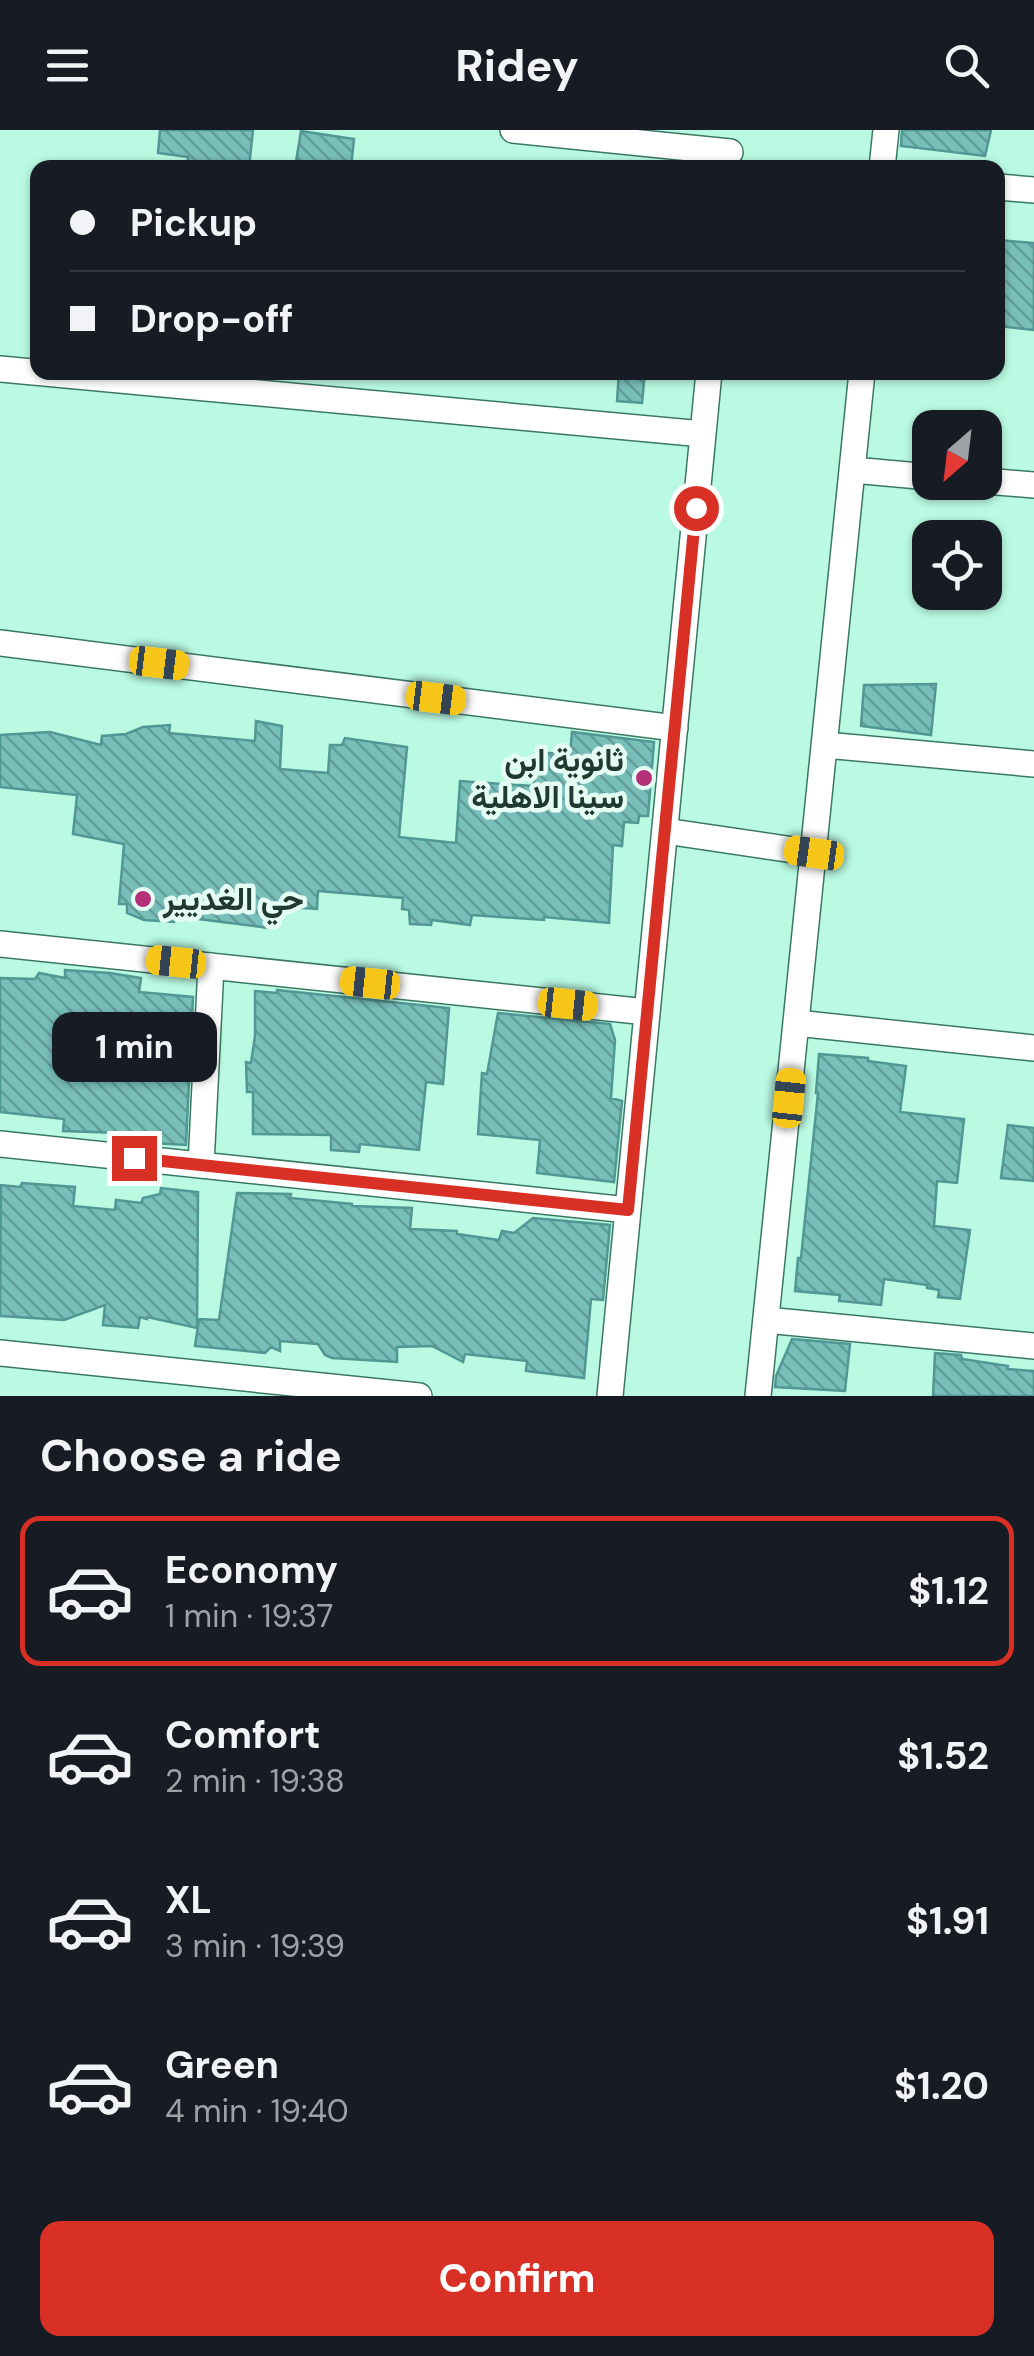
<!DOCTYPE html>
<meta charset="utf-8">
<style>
body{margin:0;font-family:"DM Sans",Vazirmatn,sans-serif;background:#242831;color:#f1f3f6;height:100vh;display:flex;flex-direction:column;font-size:38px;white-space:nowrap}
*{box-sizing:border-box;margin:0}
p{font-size:32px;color:#9ea1a6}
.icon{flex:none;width:55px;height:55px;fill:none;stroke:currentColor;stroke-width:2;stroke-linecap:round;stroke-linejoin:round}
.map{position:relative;height:1266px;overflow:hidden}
.details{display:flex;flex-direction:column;background:#171b24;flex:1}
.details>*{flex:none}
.top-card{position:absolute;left:30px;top:30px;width:975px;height:220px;border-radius:20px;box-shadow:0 2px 8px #0004;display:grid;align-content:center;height:220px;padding:0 40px;background:#171b24}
.needle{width:65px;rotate:208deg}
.tools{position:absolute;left:912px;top:280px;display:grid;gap:20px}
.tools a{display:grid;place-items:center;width:90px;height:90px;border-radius:20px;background:#171b24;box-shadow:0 2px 8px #0004;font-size:50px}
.end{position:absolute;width:45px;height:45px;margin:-22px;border:12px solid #d93025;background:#fff;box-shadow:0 0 0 5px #fff}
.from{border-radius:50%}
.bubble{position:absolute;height:70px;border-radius:20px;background:#171b24;box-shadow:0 2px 8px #0004;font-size:32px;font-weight:700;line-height:70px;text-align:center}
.car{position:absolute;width:30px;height:60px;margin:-30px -15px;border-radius:12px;box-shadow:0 0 8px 2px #0007;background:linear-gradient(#f5c518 24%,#345 0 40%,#f5c518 0 76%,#345 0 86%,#f5c518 0)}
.top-card b{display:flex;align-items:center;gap:35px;height:95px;font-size:38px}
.top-card b+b{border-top:2px solid #363941}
.top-card i{width:25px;height:25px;background:#f1f3f6}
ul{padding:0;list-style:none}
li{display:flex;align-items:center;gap:30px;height:150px;margin:0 20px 15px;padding:0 20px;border:5px solid transparent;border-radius:20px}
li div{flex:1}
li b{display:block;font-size:38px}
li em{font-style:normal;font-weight:700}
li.active{border-color:#d93025}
li>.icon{width:90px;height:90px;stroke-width:1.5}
h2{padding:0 40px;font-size:45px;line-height:120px}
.primary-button{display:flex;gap:20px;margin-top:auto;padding:20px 40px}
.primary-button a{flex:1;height:115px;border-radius:20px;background:#d93025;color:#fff;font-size:40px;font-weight:700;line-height:115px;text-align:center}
header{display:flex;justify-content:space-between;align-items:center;height:130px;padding:0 40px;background:#171b24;font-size:45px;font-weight:700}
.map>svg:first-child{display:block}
.building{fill:url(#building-back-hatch);stroke:#519793;stroke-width:2.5}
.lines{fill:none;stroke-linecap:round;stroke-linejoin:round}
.street-casing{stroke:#3a7864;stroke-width:28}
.street{stroke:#fff;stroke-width:25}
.route{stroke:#d93025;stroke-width:12}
.poi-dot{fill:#b4317a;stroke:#e5fef4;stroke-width:4}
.labels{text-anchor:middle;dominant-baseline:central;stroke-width:9;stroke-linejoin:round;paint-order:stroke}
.poi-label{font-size:32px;font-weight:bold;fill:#203931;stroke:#e5fef4;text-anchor:end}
</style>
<header><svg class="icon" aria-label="menu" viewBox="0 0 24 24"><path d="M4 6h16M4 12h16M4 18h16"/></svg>Ridey<svg class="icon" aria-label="search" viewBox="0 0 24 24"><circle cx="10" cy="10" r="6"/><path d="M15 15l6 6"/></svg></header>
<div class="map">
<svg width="1034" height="1266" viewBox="0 0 1034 1266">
<defs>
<pattern id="building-back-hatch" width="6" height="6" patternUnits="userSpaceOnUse" patternTransform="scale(2.5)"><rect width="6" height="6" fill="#78bfba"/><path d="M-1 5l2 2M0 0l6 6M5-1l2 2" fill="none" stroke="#629c98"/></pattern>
</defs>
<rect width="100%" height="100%" fill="#bafae3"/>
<path class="building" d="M160 0H253L249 38H187L188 27 158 23Z
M902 0H991L985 26 901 16Z
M301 1 354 9 351 38H295Z
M998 110 1034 113V200L998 196Z
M619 242H645L642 273 617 271Z
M936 554 931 605 861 596 864 555Z
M256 591 282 596 280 639 328 643 330 615H342L345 608 407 617 399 707 456 713 460 651 533 656 540 622 570 625 572 602 654 612 648 686H639L638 693 624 692 622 716 613 715 609 793 544 787V790L472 785 470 795 432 790 431 795 410 794 409 780 402 779 403 768 318 761 317 779 272 776 269 798 174 786V792L144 790 127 783V774H119L124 714 73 704 77 665 0 657V605L50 602 101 615 102 606 126 604 143 597 170 595 169 603 255 611Z
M65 840 110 843 141 848 139 862 193 867 186 1015 152 1013V1010L121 1006 122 1003 63 1001 64 989 0 982V848L35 849 39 843 65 848Z
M277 860 449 878 443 954 426 952 419 1020 360 1014 359 1022 331 1020V1005L253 1004V962H247L246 932 251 933 255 906V861L277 863Z
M498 883 610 894 615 910 611 968 622 971 614 1052 537 1043 540 1010 478 1004 482 943 487 944Z
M819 924 868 928V931L906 936 900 982 964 989 957 1053 937 1051 934 1096 970 1100 960 1169 938 1167 939 1160 927 1158V1155L884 1149 881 1175 839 1171 840 1165 795 1161 798 1128H801L818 963H816Z
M1008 995 1034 998V1051L1001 1048Z
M22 1053 75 1057 73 1076 115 1080 116 1070 141 1073 143 1068 160 1064 161 1058 198 1062 197 1198 147 1187V1189L140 1187 138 1198 103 1195 105 1175 64 1190 0 1186 1 1055 20 1057Z
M237 1063 291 1064 290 1068 352 1074V1076L412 1078 410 1099 457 1101V1104L499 1110 502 1101 514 1103 533 1088 610 1095 603 1170 591 1169 584 1248 526 1241 527 1231 465 1224 463 1232 432 1216 397 1217V1232L332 1228 325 1225 318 1214 280 1211V1221L271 1217 265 1223 195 1216 199 1189 219 1190Z
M792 1209 850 1214 845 1261 775 1257 776 1246Z
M935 1223 961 1225 962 1229 1008 1236 1007 1239 1034 1241V1266H933Z"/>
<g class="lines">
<g class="street-casing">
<path id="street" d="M513 0 730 22
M882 38 886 0
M998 57 1034 60
M0 239 703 304
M853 340 930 347
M985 351 1034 355
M0 513 675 598
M825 615 1034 634
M665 701 814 723
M0 814 647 882
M796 893 1034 918
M0 1014 628 1080
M201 1035 211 836
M766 1190 1034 1216
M0 1223 419 1266
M610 1266 709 242
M758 1266 862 242"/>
</g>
<use href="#street" class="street"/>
</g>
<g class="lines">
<path class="route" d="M134 1028 628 1080 696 378"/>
</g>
<g class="poi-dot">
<circle cx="644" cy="648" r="10"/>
<circle cx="143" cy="769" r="10"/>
</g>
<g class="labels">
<g class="poi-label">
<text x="624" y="630">ثانوية ابن<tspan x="624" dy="37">سينا الاهلية</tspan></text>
<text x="163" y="769" text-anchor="start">حي الغديير</text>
</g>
</g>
</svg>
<div class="tools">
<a><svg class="needle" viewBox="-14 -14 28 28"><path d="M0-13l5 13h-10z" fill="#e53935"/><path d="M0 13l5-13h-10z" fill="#9ea1a6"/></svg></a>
<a><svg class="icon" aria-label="locate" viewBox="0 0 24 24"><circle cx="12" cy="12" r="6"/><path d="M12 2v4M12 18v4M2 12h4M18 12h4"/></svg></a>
</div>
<i class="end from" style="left:696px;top:378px"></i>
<i class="end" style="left:134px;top:1028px"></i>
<div class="bubble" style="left:52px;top:882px;width:165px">1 min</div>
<i class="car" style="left:159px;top:533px;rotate:97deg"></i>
<i class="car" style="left:436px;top:568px;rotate:97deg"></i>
<i class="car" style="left:814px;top:723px;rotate:278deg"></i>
<i class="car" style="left:176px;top:832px;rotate:276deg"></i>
<i class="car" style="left:370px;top:853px;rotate:276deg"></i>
<i class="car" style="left:568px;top:874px;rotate:96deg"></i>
<i class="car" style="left:789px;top:968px;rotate:6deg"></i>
<div class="top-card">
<b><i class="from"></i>Pickup</b>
<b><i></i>Drop-off</b>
</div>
</div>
<section class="details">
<h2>Choose a ride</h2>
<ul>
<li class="active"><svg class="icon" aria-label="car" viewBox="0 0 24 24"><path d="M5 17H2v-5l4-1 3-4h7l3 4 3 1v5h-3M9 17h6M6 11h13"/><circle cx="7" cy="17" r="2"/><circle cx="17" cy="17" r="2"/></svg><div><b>Economy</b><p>1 min · 19:37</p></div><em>$1.12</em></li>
<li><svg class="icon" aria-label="car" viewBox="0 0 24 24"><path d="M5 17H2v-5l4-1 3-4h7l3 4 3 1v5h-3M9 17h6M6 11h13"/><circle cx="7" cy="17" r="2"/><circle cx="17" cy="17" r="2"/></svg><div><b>Comfort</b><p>2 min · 19:38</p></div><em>$1.52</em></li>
<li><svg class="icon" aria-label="car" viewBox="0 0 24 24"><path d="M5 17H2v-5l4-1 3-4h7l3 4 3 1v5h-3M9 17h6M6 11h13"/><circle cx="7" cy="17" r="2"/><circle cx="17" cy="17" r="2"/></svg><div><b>XL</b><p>3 min · 19:39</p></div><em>$1.91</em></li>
<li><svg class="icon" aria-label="car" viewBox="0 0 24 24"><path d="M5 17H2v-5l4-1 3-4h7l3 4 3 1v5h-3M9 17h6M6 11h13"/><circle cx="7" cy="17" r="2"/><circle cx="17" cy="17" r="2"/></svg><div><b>Green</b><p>4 min · 19:40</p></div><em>$1.20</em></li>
</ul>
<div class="primary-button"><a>Confirm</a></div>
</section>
